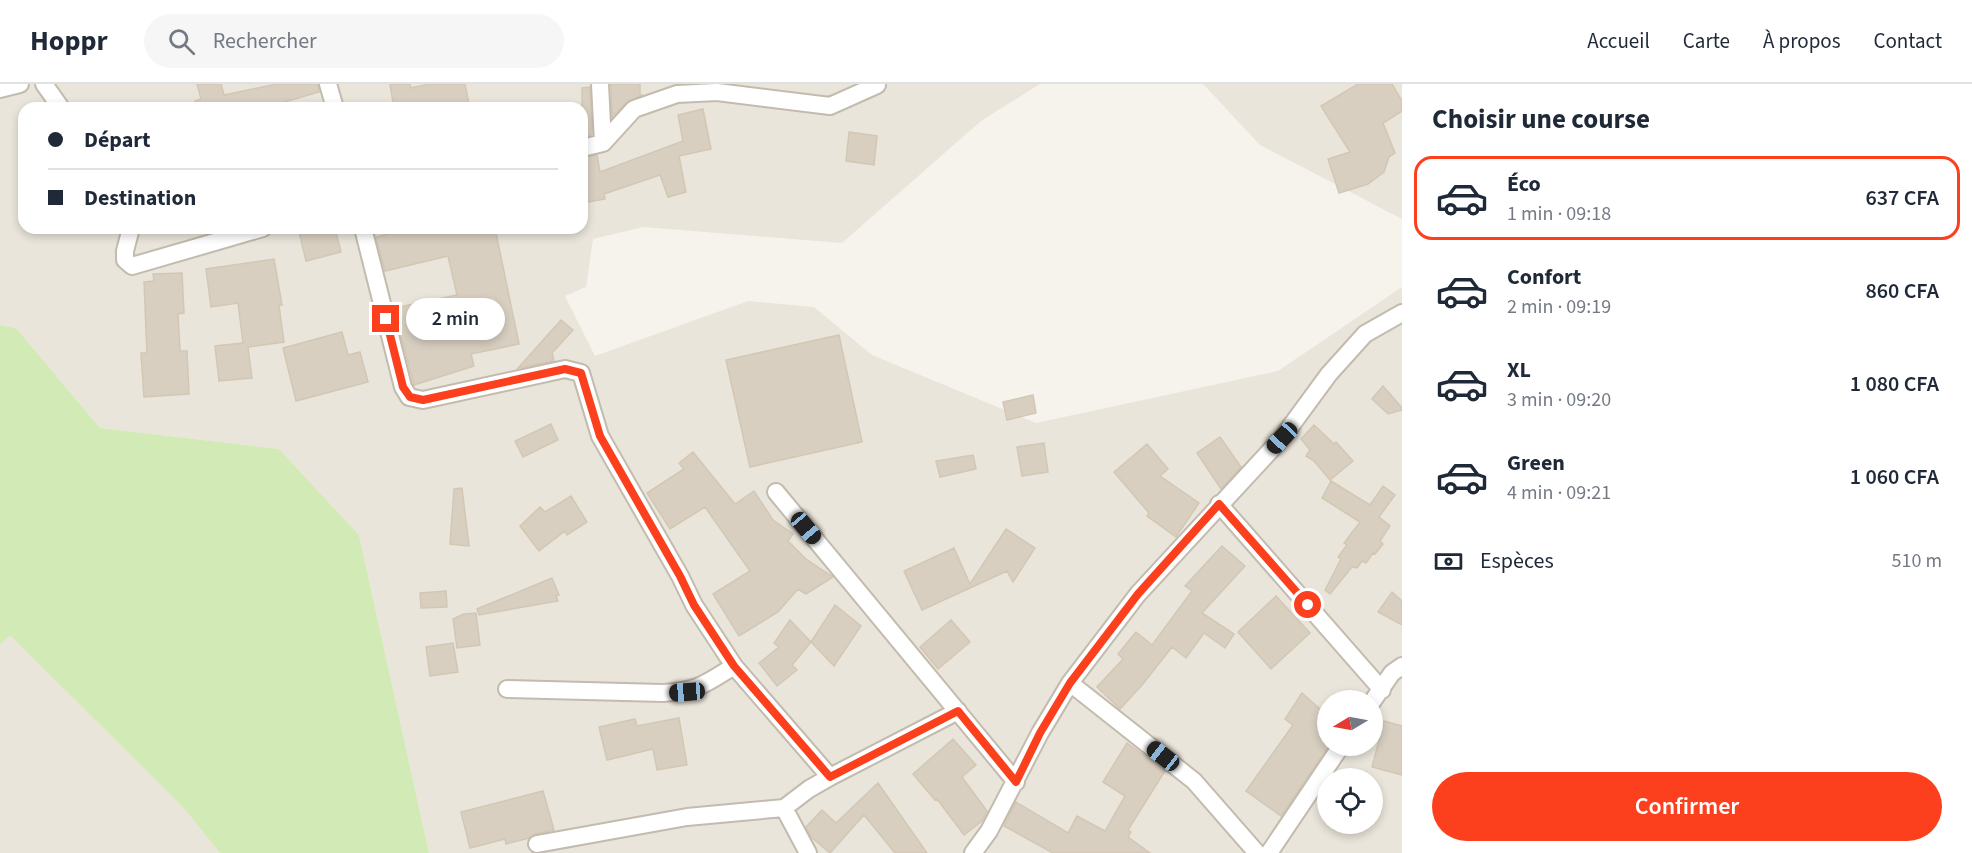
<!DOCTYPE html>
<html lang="fr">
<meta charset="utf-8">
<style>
body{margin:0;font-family:"Source Sans 3",sans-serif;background:#f6f6f7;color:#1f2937;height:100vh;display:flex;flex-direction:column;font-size:22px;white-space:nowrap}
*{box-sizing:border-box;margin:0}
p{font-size:20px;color:#747a83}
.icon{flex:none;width:33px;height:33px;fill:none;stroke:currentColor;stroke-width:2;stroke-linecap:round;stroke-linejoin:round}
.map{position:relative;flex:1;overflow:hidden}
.panel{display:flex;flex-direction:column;background:#fff;width:570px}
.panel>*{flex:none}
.top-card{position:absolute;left:18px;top:18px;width:570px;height:132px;border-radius:18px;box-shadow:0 3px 9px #0003;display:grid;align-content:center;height:132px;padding:0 30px;background:#fff}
.needle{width:39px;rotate:260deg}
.tools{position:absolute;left:1317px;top:606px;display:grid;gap:12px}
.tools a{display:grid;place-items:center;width:66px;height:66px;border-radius:50%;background:#fff;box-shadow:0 3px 9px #0003;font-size:30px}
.end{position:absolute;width:27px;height:27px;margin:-14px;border:8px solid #fc3f1d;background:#fff;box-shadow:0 0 0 3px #fff}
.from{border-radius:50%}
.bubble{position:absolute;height:42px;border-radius:21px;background:#fff;box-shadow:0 3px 9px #0003;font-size:20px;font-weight:600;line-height:42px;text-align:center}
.car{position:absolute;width:18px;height:36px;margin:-18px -9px;border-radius:8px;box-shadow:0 0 4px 2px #0007;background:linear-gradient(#222 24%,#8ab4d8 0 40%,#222 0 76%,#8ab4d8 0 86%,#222 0)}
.top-card b{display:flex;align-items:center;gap:21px;height:57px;font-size:22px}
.top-card b+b{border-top:2px solid #e0e1e3}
.top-card i{width:15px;height:15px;background:#1f2937}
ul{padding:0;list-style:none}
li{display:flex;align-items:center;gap:18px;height:84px;margin:0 12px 9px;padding:0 18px;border:3px solid transparent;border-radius:18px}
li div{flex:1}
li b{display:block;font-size:22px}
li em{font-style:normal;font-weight:600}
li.on{border-color:#fc3f1d}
li>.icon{width:54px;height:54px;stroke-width:1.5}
h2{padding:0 30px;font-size:27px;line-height:72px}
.pay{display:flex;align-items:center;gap:15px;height:66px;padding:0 30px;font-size:22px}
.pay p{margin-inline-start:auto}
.primary-button{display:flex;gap:12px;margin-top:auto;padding:12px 30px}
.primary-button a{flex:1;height:69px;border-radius:36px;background:#fc3f1d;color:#fff;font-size:24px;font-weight:600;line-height:69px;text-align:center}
header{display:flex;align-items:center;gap:36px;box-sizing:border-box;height:84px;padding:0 30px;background:#fff;border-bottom:2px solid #e0e1e3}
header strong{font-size:28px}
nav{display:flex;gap:33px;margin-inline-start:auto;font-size:21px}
.search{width:420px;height:54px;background:#f6f6f7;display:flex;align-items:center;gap:15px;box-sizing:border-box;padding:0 21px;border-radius:33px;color:#747a83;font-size:22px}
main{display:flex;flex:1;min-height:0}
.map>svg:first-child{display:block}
.residential{fill:#eae5da;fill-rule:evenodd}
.green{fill:#d2eab5}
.building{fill:#d8cfc1;stroke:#d3c7b4;stroke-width:1.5}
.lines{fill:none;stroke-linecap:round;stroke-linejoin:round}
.minor-casing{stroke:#c2bbae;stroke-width:20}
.minor{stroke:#fff;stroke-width:16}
.route{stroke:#fc3f1d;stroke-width:8}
</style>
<header>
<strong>Hoppr</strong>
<div class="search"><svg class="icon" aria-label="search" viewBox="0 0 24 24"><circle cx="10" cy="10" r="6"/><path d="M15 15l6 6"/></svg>Rechercher</div>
<nav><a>Accueil</a><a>Carte</a><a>À propos</a><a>Contact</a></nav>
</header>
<main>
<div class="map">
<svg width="1402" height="769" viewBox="0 0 1402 769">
<rect width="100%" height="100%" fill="#f6f3ec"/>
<path class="residential" d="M0 0H1040L981 37 842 159 643 143 593 155 586 203 565 212 595 272 748 217 814 223 872 271 1036 339 1278 287 1402 203V769H429L359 451 279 365 100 344 16 244 0 241ZM24 24H582V144H24ZM1328 616H1372V662H1328ZM1328 694H1372V740H1328Z
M1203 0H1402V135L1260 61Z
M10 550 182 722 220 769H0V561Z"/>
<path class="green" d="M0 241 16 244 100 344 279 365 359 451 429 769H220L182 722 10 551 0 561Z"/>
<path class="building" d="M197 0H221L224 11 277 0H318L319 8 264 24H195V17L201 15Z
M390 0H410L411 4 429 0H465L469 20 454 24H394Z
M611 0H640V11H643L627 18 612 33Z
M1358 0H1392L1402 17V27L1383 39 1395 69 1389 73 1384 88 1368 100 1339 109 1328 75 1350 68 1321 22Z
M590 3 592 51 582 53V4Z
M703 25 711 65 679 72 686 108 668 113 660 91 604 110 605 115 582 119V74L597 71 600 88 683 57 678 31Z
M849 48 877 52 874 81 846 77Z
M298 144H335L341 168 306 177Z
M414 144H495L519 260 471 270 474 282 414 301 394 224 457 211 448 172 385 187 376 153Z
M274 175 282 221H279L284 258 248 263 252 294 219 297 215 262 243 259 238 219 211 223 206 185Z
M182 189 184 229 178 230 180 267H187L189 310 144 313 141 269H147L144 198 154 197 153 190Z
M561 236 573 246 552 269 554 277 518 284Z
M342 248 348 271 360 268 368 298 296 317 283 264Z
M839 251 862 358 750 383 726 276Z
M1383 302 1402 324V326L1388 330 1372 315Z
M1033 311 1036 329 1007 336 1003 318Z
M551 340 558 356 523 373 515 357Z
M1314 341 1334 360 1336 358 1353 377 1330 396 1314 377 1306 372 1310 366 1301 355Z
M1220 353 1241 383 1221 405 1197 369Z
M1044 359 1048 388 1022 392 1017 363Z
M1147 360 1168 385 1160 392 1199 419 1176 453 1147 432 1149 429 1114 388Z
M693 368 735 420 754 407 773 436 793 450 788 457 807 476 833 493 806 510 798 505 778 528 739 552 713 510 750 487 705 423 670 445 647 409 684 385 679 379Z
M973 371 976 385 940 393 936 377Z
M1331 397 1370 421 1383 402 1395 411 1379 433 1390 442 1380 457 1383 460 1375 470 1373 469 1366 479 1362 477 1357 484 1352 483 1330 510 1325 506 1341 475 1338 473 1347 461 1344 459 1360 438 1322 414Z
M462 404 469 462 450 460 454 405Z
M571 412 587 438 567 451 565 447 539 467 520 442 540 423 545 428Z
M1006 445 1035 464 1013 498 1007 487 922 526 904 487 954 464 970 500Z
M1222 462 1245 482 1202 529 1234 550 1225 564 1204 549 1186 574 1172 563 1143 600 1120 625 1097 603 1123 575 1118 570 1136 548 1152 561 1192 507 1185 502Z
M552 494 559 511 556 512 558 517 479 531 477 525Z
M446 507 447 523 421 524 420 509Z
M1392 508 1402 517V541L1378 528Z
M1276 512 1310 549 1271 585 1238 548Z
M835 521 861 542 834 582 811 558Z
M476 529 480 561 457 564 453 535 464 530Z
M790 536 811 558 792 581 797 586 777 602 759 579 779 563 774 559Z
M951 536 970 558 938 585 920 563Z
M453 559 458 588 430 592 426 563Z
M1302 609 1328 632V663L1281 732 1246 707 1293 641 1285 635Z
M679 634 687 681 657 686 653 665 607 676 599 643 635 635 637 642Z
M1384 637 1402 642V691L1372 683Z
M953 655 976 681 962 693 987 727 982 737 964 751 937 715 935 716 913 690Z
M1127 659 1165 687 1128 746 1131 748 1128 753 1150 769H1053L1004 742 1016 718 1068 749 1077 732 1105 747 1125 712 1103 698Z
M878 699 927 769H895L864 731 830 769 811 753 806 743 822 726 836 739Z
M543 707 554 746 535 750 529 754 506 760 505 755 470 764 461 728Z"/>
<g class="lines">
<g class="minor-casing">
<path id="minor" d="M44 0 61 24
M328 0 335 24
M600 0 603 59
M0 5 20 0
M582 64 603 59 634 25 677 10 717 8 830 22 877 1
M131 144 125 167V176L132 182 263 144
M363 144 403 303 409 313 423 316 565 285 581 289 600 352 680 492 694 521 734 582 830 693
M776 408 1016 698
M1219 420 1382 606
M1070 599 1194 697 1257 769
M507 605 663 609C698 607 705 600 734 582
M1372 618 1392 589 1402 582
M784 724 808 769
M537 760 687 733 784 724 809 705 830 693 958 627
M973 769 989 747 1040 649 1070 599 1138 510 1282 354 1329 290 1365 250 1402 229
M1269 769 1341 662"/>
</g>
<use href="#minor" class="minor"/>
</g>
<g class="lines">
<path class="route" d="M386 235 403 303 410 313 423 316 565 285 581 289 600 352 680 492 694 521 734 582 830 693 958 627 1016 698 1040 649 1070 599 1138 510 1219 420 1308 521"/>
</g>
</svg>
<div class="tools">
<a><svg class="needle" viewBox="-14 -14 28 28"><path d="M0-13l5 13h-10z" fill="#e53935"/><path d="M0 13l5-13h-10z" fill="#747a83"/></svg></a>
<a><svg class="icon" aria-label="locate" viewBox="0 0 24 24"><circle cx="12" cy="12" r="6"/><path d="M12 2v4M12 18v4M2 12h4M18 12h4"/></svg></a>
</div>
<i class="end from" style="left:1308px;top:521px"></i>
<i class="end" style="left:386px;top:235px"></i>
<div class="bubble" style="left:406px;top:214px;width:99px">2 min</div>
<i class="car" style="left:1282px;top:354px;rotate:223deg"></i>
<i class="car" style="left:806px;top:444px;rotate:140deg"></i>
<i class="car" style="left:687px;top:608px;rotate:266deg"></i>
<i class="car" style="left:1163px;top:672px;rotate:308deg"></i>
<div class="top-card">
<b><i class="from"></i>Départ</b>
<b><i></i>Destination</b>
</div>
</div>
<section class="panel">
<h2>Choisir une course</h2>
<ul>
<li class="on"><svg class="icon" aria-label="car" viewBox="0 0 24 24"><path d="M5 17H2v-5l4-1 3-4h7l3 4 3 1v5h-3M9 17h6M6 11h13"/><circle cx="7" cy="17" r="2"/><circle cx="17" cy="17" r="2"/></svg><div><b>Éco</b><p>1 min · 09:18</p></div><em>637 CFA</em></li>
<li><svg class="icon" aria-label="car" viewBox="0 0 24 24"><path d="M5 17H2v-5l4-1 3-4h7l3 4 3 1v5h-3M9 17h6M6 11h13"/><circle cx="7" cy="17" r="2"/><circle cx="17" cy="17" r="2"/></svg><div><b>Confort</b><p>2 min · 09:19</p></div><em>860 CFA</em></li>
<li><svg class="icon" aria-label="car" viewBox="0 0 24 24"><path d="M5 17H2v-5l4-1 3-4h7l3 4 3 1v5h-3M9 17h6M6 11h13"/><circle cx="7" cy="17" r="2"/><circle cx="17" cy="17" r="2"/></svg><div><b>XL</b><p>3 min · 09:20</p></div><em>1 080 CFA</em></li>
<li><svg class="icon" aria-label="car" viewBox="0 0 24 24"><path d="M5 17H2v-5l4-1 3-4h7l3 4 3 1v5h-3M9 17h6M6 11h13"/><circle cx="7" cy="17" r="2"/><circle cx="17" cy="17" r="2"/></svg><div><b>Green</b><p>4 min · 09:21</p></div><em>1 060 CFA</em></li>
</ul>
<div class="pay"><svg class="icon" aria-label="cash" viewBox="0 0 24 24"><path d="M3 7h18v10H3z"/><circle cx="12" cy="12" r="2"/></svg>Espèces<p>510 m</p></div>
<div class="primary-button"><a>Confirmer</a></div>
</section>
</main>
